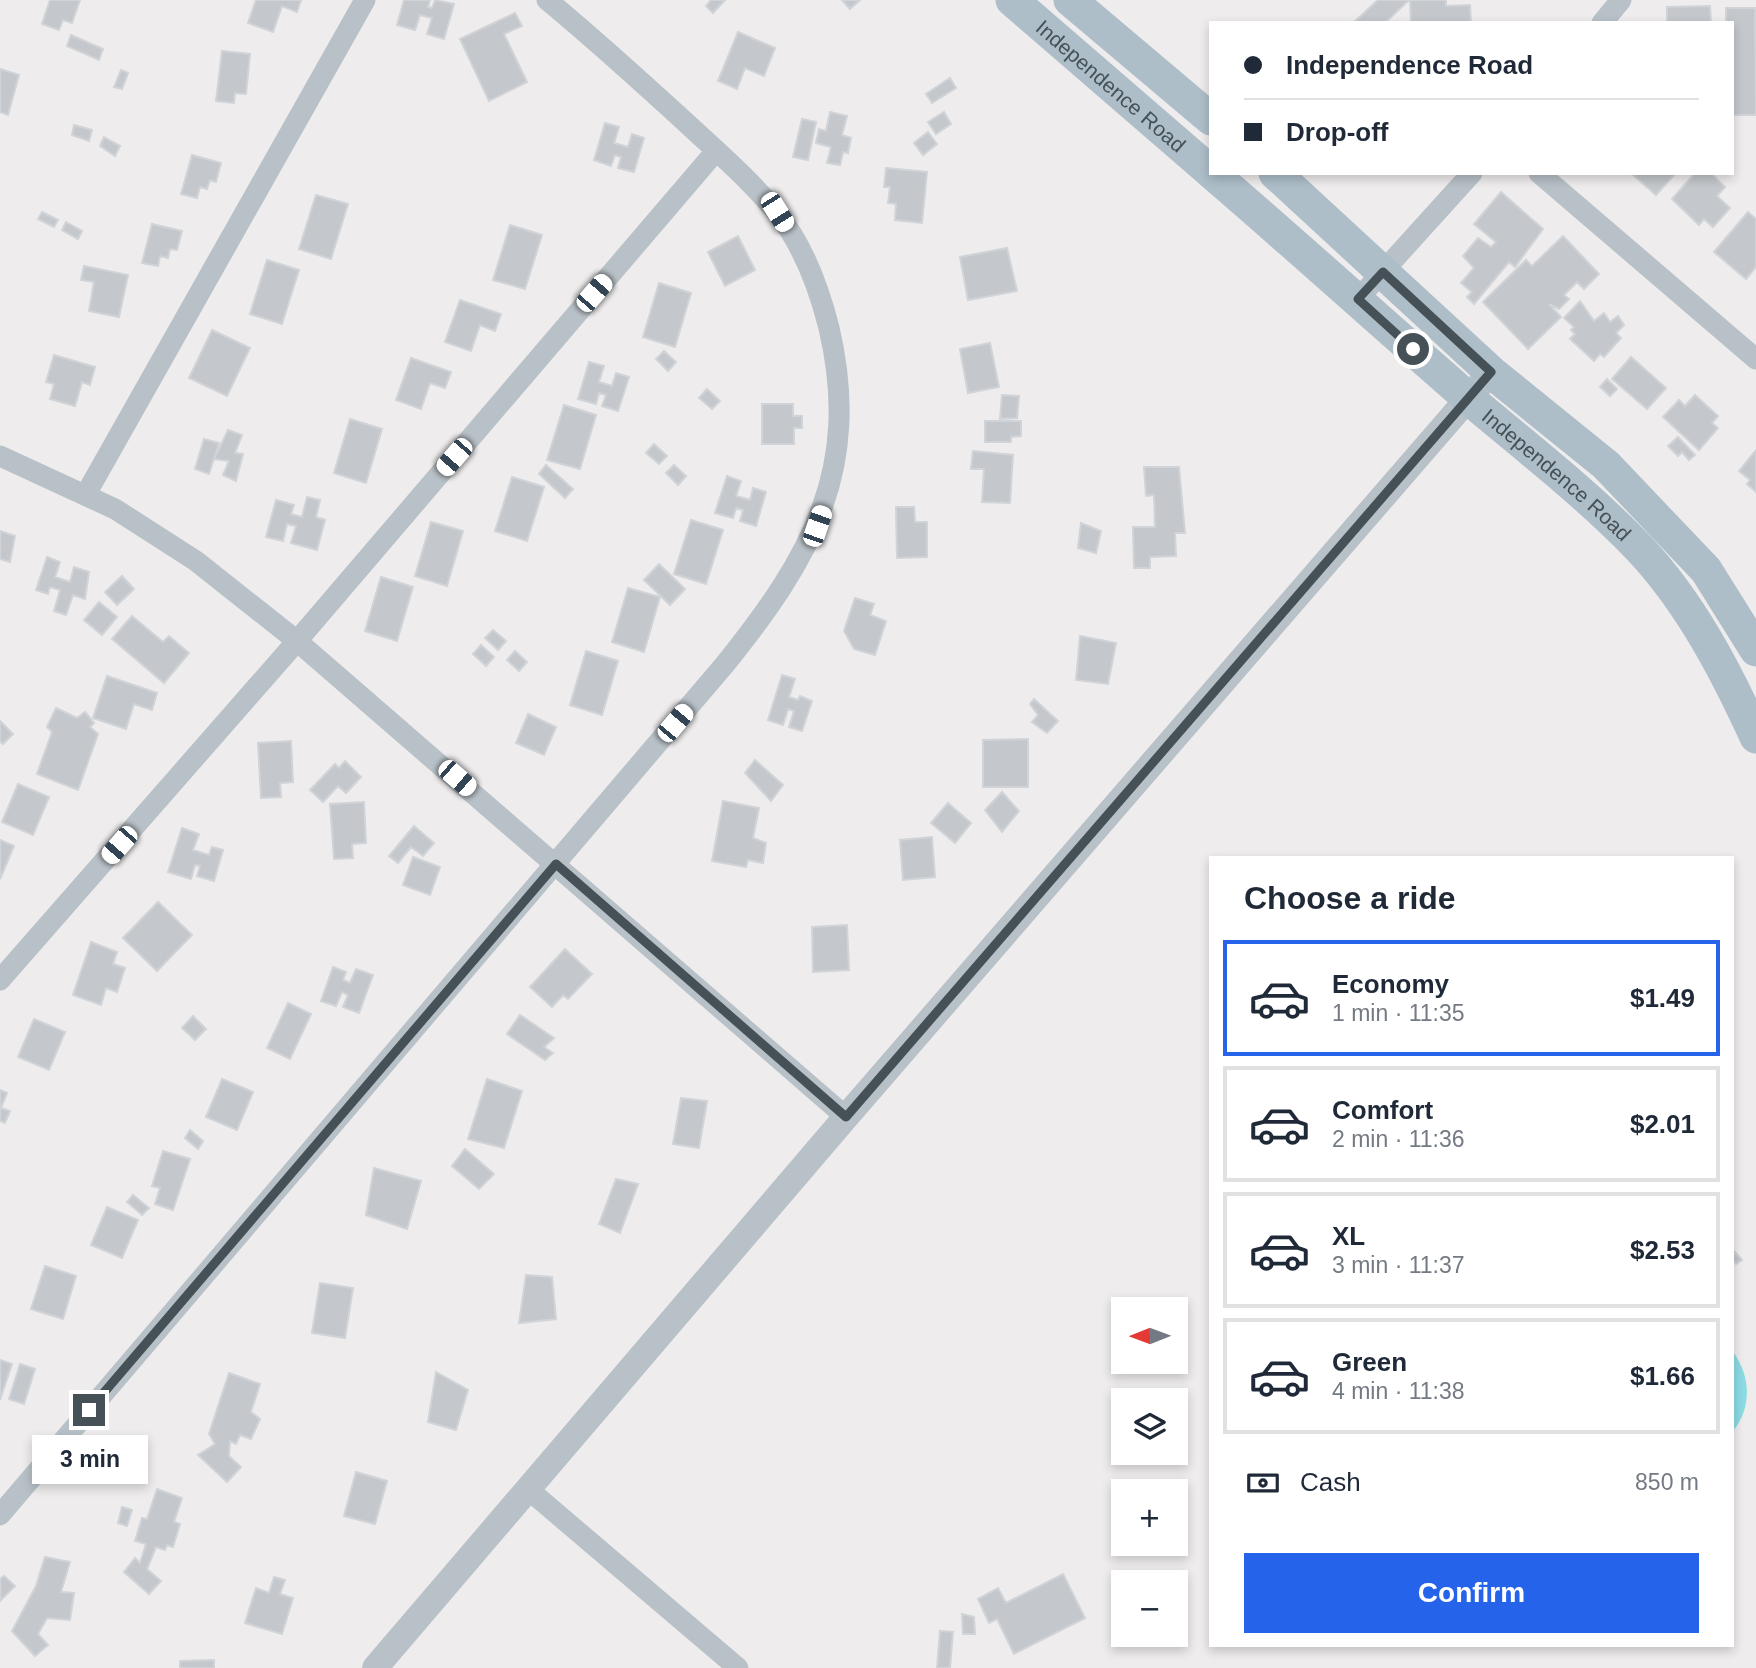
<!DOCTYPE html>
<meta charset="utf-8">
<style>
body{margin:0;font-family:Helvetica,sans-serif;background:#f6f6f7;color:#1f2937;height:100vh;display:flex;flex-direction:column;font-size:26px;white-space:nowrap}
*{box-sizing:border-box;margin:0}
p{font-size:23px;color:#747a83}
.icon{flex:none;width:38px;height:38px;fill:none;stroke:currentColor;stroke-width:2;stroke-linecap:round;stroke-linejoin:round}
.map{position:relative;flex:1;overflow:hidden}
.details{position:absolute;left:1209px;top:856px;width:525px;height:791px;display:flex;flex-direction:column;background:#fff;border-radius:0px;box-shadow:0 4px 10px #0003}
.details>*{flex:none}
.guide{position:absolute;left:1209px;top:21px;width:525px;height:154px;border-radius:0px;box-shadow:0 4px 10px #0003;display:grid;align-content:center;height:154px;padding:0 35px;background:#fff}
.needle{width:46px;rotate:269deg}
.buttons{position:absolute;left:1111px;top:1297px;display:grid;gap:14px}
.buttons a{display:grid;place-items:center;width:77px;height:77px;border-radius:0px;background:#fff;box-shadow:0 4px 10px #0003;font-size:35px}
.end{position:absolute;width:32px;height:32px;margin:-16px;border:9px solid #465157;background:#fff;box-shadow:0 0 0 4px #fff}
.from{border-radius:50%}
.bubble{position:absolute;height:49px;border-radius:0px;background:#fff;box-shadow:0 4px 10px #0003;font-size:23px;font-weight:600;line-height:49px;text-align:center}
.car{position:absolute;width:21px;height:42px;margin:-21px -10px;border-radius:9px;box-shadow:0 0 5px 2px #0007;background:linear-gradient(#fff 24%,#345 0 40%,#fff 0 76%,#345 0 86%,#fff 0)}
.guide b{display:flex;align-items:center;gap:24px;height:66px;font-size:26px}
.guide b+b{border-top:2px solid #e0e1e3}
.guide i{width:18px;height:18px;background:#1f2937}
ul{padding:0;list-style:none}
li{display:flex;align-items:center;gap:21px;height:116px;margin:0 14px 10px;padding:0 21px;border:4px solid #e0e1e3;border-radius:0px}
li div{flex:1}
li b{display:block;font-size:26px}
li em{font-style:normal;font-weight:600}
li.current{border-color:#2563eb}
li>.icon{width:63px;height:63px;stroke-width:1.5}
h2{padding:0 35px;font-size:32px;line-height:84px}
.pay{display:flex;align-items:center;gap:18px;height:77px;padding:0 35px;font-size:26px}
.pay p{margin-inline-start:auto}
.action{display:flex;gap:14px;margin-top:auto;padding:14px 35px}
.action a{flex:1;height:80px;border-radius:0px;background:#2563eb;color:#fff;font-size:28px;font-weight:600;line-height:80px;text-align:center}
.map>svg:first-child{display:block}
.water{fill:#8cdae4}
.building{fill:#c4c7cb;stroke:#d0d3d7;stroke-width:2}
.lines{fill:none;stroke-linecap:round;stroke-linejoin:round}
.minor{stroke:#b8c1c7;stroke-width:21}
.tertiary{stroke:#b8c1c7;stroke-width:26}
.primary{stroke:#adbec9;stroke-width:33}
.route{stroke:#465157;stroke-width:9}
.labels{text-anchor:middle;dominant-baseline:central;stroke-width:5;stroke-linejoin:round;paint-order:stroke}
.street-label{font-size:21px;fill:#465157;stroke:#fff}
</style>
<div class="map">
<svg width="1756" height="1668" viewBox="0 0 1756 1668">
<rect width="100%" height="100%" fill="#eeecec"/>
<path class="water" d="M1733 1352C1751 1376 1752 1408 1733 1431Z"/>
<path class="building" d="M50 0H80L72 23 63 20 59 30 42 24Z
M256 0H301L297 12 282 6 273 32 248 23Z
M404 0H430L428 7 432 8 435 0 454 4 444 39 427 34 432 18 420 15 415 30 397 25Z
M711 0H725L713 13 706 6Z
M842 0H860L850 9Z
M1378 0H1409L1385 23H1353Z
M1410 0H1446V6L1470 5 1471 23H1411Z
M1710 6 1711 23H1667V7Z
M1726 8H1755L1756 115H1732V23H1726Z
M515 13 522 26 504 34 527 82 489 101 460 39Z
M738 32 775 48 764 76 745 68 737 89 718 81Z
M71 35 103 49 99 60 67 46Z
M222 51 250 54 246 94 235 93 234 103 216 101Z
M0 69 19 75 8 115 0 112Z
M121 70 128 73 122 89 114 87Z
M950 78 956 88 932 103 926 94Z
M830 112 847 116 842 135 851 138 848 153 843 152 840 165 827 163 831 147 816 143 819 129 826 131Z
M944 112 951 124 936 134 928 122Z
M802 119 816 122 808 160 793 157Z
M605 123 619 127 614 143 628 147 632 134 644 138 634 172 618 168 621 157 615 155 611 166 594 160Z
M74 125 92 130 89 141 72 135Z
M928 132 937 144 923 155 914 143Z
M104 137 120 146 115 156 100 146Z
M192 155 221 163 216 182 210 180 207 189 200 187 197 198 181 194Z
M886 168 927 172 922 223 895 220 896 204 888 203 890 187H884Z
M1631 173H1676L1656 195Z
M1695 173H1711L1725 187 1717 196 1730 208 1713 227 1704 219 1699 225 1672 199Z
M1501 192 1543 229 1515 267 1509 262 1474 304 1467 297 1472 292 1461 283 1474 268 1463 256 1478 238 1491 247 1496 242 1474 224Z
M316 195 348 204 331 259 299 249Z
M42 212 58 220 54 227 38 219Z
M1748 212 1756 219V267L1746 279 1714 252Z
M66 222 82 231 78 239 62 230Z
M152 224 182 231 177 250 170 249 168 258 160 256 158 266 142 263Z
M510 225 542 235 525 289 493 280Z
M738 236 755 270 725 286 708 252Z
M1563 236 1599 274 1584 289 1577 282 1564 295 1569 299 1559 309 1549 304 1561 317 1528 349 1483 302 1526 260 1532 266Z
M1007 248 1017 291 968 300 960 257Z
M267 260 299 270 282 324 250 314Z
M84 266 128 275 119 317 89 311 94 282 81 280Z
M659 283 691 293 675 347 643 337Z
M460 300 501 314 495 331 480 325 471 351 445 342Z
M1580 301 1594 321 1604 313 1610 322 1618 316 1624 325 1616 333 1621 338 1604 357 1600 354 1594 361 1570 339 1575 334 1571 330 1574 327 1564 318Z
M212 330 250 348 227 396 189 378Z
M990 343 999 387 968 393 960 349Z
M664 351 676 362 668 371 656 359Z
M54 355 95 367 90 385 82 382 75 406 50 399 54 384 46 382Z
M1631 357 1666 388 1647 409 1612 379Z
M411 358 451 372 445 388 430 383 421 409 396 400Z
M589 362 604 366 599 382 612 386 616 373 629 377 618 411 602 406 606 395 599 393 596 404 578 399Z
M1607 379 1617 389 1610 396 1600 387Z
M707 389 720 401 712 409 699 398Z
M1002 395 1019 396 1017 418 1000 419Z
M1695 395 1718 416 1712 423 1718 428 1699 450 1663 417 1679 400 1685 406Z
M762 404H793V416H802V428H794V444H762Z
M564 405 596 415 580 469 547 460Z
M350 419 382 429 366 483 334 473Z
M985 421H1021V436L1011 437V442H985Z
M228 430 242 435 235 453 243 454 236 481 223 475 229 461 214 459Z
M1678 437 1695 455 1689 460 1682 452 1678 456 1668 446Z
M204 439 219 443 209 474 195 469Z
M654 444 667 456 659 464 646 453Z
M1756 450V492L1747 484 1750 480 1739 471Z
M973 451 1013 455 1010 503 982 502 984 469H971Z
M546 465 573 489 565 498 539 474Z
M674 465 686 476 678 485 666 473Z
M1144 467H1179L1185 533H1175L1176 556 1150 557V568H1134L1133 527H1155L1154 495 1146 496Z
M727 476 741 481 736 496 750 500 753 488 766 492 756 526 740 521 743 510 736 508 733 518 715 513Z
M512 477 544 487 527 541 495 531Z
M307 497 320 500 316 517 325 520 317 550 291 543 296 526 287 524 283 541 266 537 276 500 294 505 291 514 302 517Z
M896 507H914L915 522H927V557L897 558Z
M691 520 723 530 706 584 674 574Z
M431 522 463 531 447 586 415 576Z
M1081 523 1101 531 1096 553 1078 548Z
M0 531 15 536 10 562 0 559Z
M47 557 60 562 55 577 70 582 74 567 89 572 85 599 73 595 66 615 54 611 60 590 50 587 48 594 36 590Z
M659 564 685 589 670 605 644 580Z
M122 576 134 589 117 605 105 592Z
M381 577 413 587 397 641 365 631Z
M628 588 660 597 644 652 612 642Z
M855 598 874 604 870 615 886 621 875 655 854 649 844 631Z
M99 602 117 617 102 635 84 620Z
M132 616 163 642 169 636 189 653 164 683 112 639Z
M493 630 506 641 498 650 485 638Z
M1080 636 1116 643 1108 684 1076 680Z
M481 645 494 657 486 666 473 654Z
M515 651 527 662 519 671 507 660Z
M586 651 618 661 602 715 570 705Z
M782 675 795 679 789 697 798 700 800 696 812 701 802 731 789 727 794 711 788 709 783 725 768 720Z
M107 676 157 693 152 710 134 704 126 729 93 718Z
M1034 699 1058 721 1047 733 1032 722 1038 715 1030 704Z
M56 708 77 718 85 712 94 723 90 727 98 734 78 790 37 774 52 732 47 727Z
M528 714 556 727 544 755 516 743Z
M0 721 13 734 3 744 0 741Z
M1028 739V787H983V740Z
M291 741 293 782 280 783 281 797 261 798 258 743Z
M755 760 783 785 771 801 745 773Z
M345 761 361 777 346 793 338 786 323 802 310 790 335 764 339 768Z
M18 784 49 797 33 835 2 822Z
M1002 792 1019 811 1002 832 985 810Z
M723 801 759 808 753 838 766 843 763 863 748 860 746 867 712 861Z
M364 802 366 843 352 844 353 858 334 859 330 804Z
M948 803 971 823 955 843 931 823Z
M414 826 434 843 423 856 411 847 398 863 389 856Z
M182 828 199 834 193 850 209 855 212 847 223 850 214 881 197 876 200 866 195 865 191 879 168 872Z
M932 837 935 877 903 880 900 840Z
M0 840 14 846 0 879Z
M413 857 440 867 430 895 403 885Z
M158 902 192 935 157 971 123 938Z
M847 925 849 970 813 972 812 927Z
M91 942 117 952 113 964 125 968 117 992 106 988 101 1005 73 995Z
M565 949 592 974 568 999 563 995 552 1007 530 987Z
M333 967 346 972 343 980 350 983 356 969 373 975 359 1013 343 1007 348 995 342 992 336 1006 321 1001Z
M288 1003 311 1014 290 1059 267 1048Z
M520 1015 554 1038 544 1047 553 1053 545 1060 507 1034Z
M193 1016 206 1029 195 1040 182 1028Z
M34 1019 65 1032 49 1070 18 1057Z
M222 1079 253 1092 237 1130 206 1117Z
M487 1079 522 1091 504 1148 468 1139Z
M0 1090 7 1093 1 1108 10 1111 5 1123 0 1121Z
M681 1098 707 1101 699 1148 673 1144Z
M190 1130 203 1141 198 1149 185 1138Z
M465 1149 494 1174 479 1189 452 1166Z
M163 1151 190 1159 173 1210 155 1204 160 1188 152 1186Z
M374 1168 421 1181 407 1229 366 1215Z
M616 1179 638 1184 620 1233 599 1224Z
M133 1195 149 1208 142 1215 127 1202Z
M107 1207 138 1220 122 1258 91 1245Z
M1735 1252 1742 1260 1736 1264 1732 1259Z
M45 1266 76 1276 63 1319 31 1309Z
M526 1275 552 1277 556 1319 519 1323Z
M320 1283 353 1288 345 1338 312 1333Z
M0 1360 12 1364 0 1400Z
M20 1364 35 1369 24 1404 9 1399Z
M436 1372 468 1390 456 1430 428 1422Z
M229 1373 260 1384 251 1412 260 1419 251 1439 240 1435 236 1444 230 1441 229 1456 241 1467 227 1482 198 1455 215 1444 209 1434Z
M356 1472 387 1481 375 1524 344 1516Z
M157 1489 182 1498 174 1522 180 1524 173 1547 167 1545 165 1550 156 1547 147 1569 161 1581 149 1594 124 1572 135 1558 140 1563 146 1544 135 1541 142 1518 147 1519Z
M122 1507 132 1510 127 1526 118 1523Z
M45 1557 70 1562 61 1592 74 1593 70 1620 47 1618 38 1634 48 1645 35 1656 12 1631 36 1586Z
M1063 1574 1085 1618 1014 1654 997 1619 989 1623 978 1599 998 1588 1006 1603Z
M4 1576 15 1586 1 1600 0 1579Z
M274 1577 285 1580 280 1594 293 1598 282 1634 245 1623 256 1588 269 1593Z
M962 1614 974 1617 975 1634H963Z
M940 1631 953 1632 950 1668H937Z
M214 1660V1668H180V1661Z"/>
<g class="lines">
<path class="minor" d="M1602 23 1621 0
M1539 173 1756 359
M1358 299 1472 173
M0 456 115 509 196 561 297 641 846 1117
M86 494 365 0
M0 980 297 641 716 151
M529 1490 738 1668
M0 1515 726 663C811 557 862 469 829 328 819 288 803 245 777 213 753 183 722 156 694 130 646 86 598 42 547 0"/>
<path class="tertiary" d="M375 1668 846 1117 1491 372"/>
<g class="primary">
<path id="s1" d="M1012 0 1211 172"/>
<path d="M1070 0 1211 119"/>
<path id="s2" d="M1212 173C1298 247 1382 323 1468 398 1526 447 1586 493 1639 548 1690 602 1726 671 1756 737"/>
<path d="M1275 173 1491 372 1606 465 1706 570 1756 650"/>
</g>
</g>
<g class="lines">
<path class="route" d="M89 1410 556 864 846 1117 1491 372 1383 272 1358 299 1413 349"/>
</g>
<g class="labels">
<g class="street-label">
<text stroke="none"><textPath href="#s1" startOffset="131">Independence Road</textPath></text>
<text stroke="none"><textPath href="#s2" startOffset="458">Independence Road</textPath></text>
</g>
</g>
</svg>
<div class="buttons">
<a><svg class="needle" viewBox="-14 -14 28 28"><path d="M0-13l5 13h-10z" fill="#e53935"/><path d="M0 13l5-13h-10z" fill="#747a83"/></svg></a>
<a><svg class="icon" aria-label="layers" viewBox="0 0 24 24"><path d="M12 4l9 5-9 5-9-5zM3 14l9 5 9-5"/></svg></a>
<a>+</a>
<a>−</a>
</div>
<i class="end from" style="left:1413px;top:349px"></i>
<i class="end" style="left:89px;top:1410px"></i>
<div class="bubble" style="left:32px;top:1435px;width:116px">3 min</div>
<i class="car" style="left:777px;top:212px;rotate:148deg"></i>
<i class="car" style="left:594px;top:293px;rotate:41deg"></i>
<i class="car" style="left:454px;top:457px;rotate:221deg"></i>
<i class="car" style="left:817px;top:526px;rotate:19deg"></i>
<i class="car" style="left:675px;top:723px;rotate:40deg"></i>
<i class="car" style="left:457px;top:778px;rotate:131deg"></i>
<i class="car" style="left:119px;top:845px;rotate:221deg"></i>
<div class="guide">
<b><i class="from"></i>Independence Road</b>
<b><i></i>Drop-off</b>
</div>
<section class="details">
<h2>Choose a ride</h2>
<ul>
<li class="current"><svg class="icon" aria-label="car" viewBox="0 0 24 24"><path d="M5 17H2v-5l4-1 3-4h7l3 4 3 1v5h-3M9 17h6M6 11h13"/><circle cx="7" cy="17" r="2"/><circle cx="17" cy="17" r="2"/></svg><div><b>Economy</b><p>1 min · 11:35</p></div><em>$1.49</em></li>
<li><svg class="icon" aria-label="car" viewBox="0 0 24 24"><path d="M5 17H2v-5l4-1 3-4h7l3 4 3 1v5h-3M9 17h6M6 11h13"/><circle cx="7" cy="17" r="2"/><circle cx="17" cy="17" r="2"/></svg><div><b>Comfort</b><p>2 min · 11:36</p></div><em>$2.01</em></li>
<li><svg class="icon" aria-label="car" viewBox="0 0 24 24"><path d="M5 17H2v-5l4-1 3-4h7l3 4 3 1v5h-3M9 17h6M6 11h13"/><circle cx="7" cy="17" r="2"/><circle cx="17" cy="17" r="2"/></svg><div><b>XL</b><p>3 min · 11:37</p></div><em>$2.53</em></li>
<li><svg class="icon" aria-label="car" viewBox="0 0 24 24"><path d="M5 17H2v-5l4-1 3-4h7l3 4 3 1v5h-3M9 17h6M6 11h13"/><circle cx="7" cy="17" r="2"/><circle cx="17" cy="17" r="2"/></svg><div><b>Green</b><p>4 min · 11:38</p></div><em>$1.66</em></li>
</ul>
<div class="pay"><svg class="icon" aria-label="cash" viewBox="0 0 24 24"><path d="M3 7h18v10H3z"/><circle cx="12" cy="12" r="2"/></svg>Cash<p>850 m</p></div>
<div class="action"><a>Confirm</a></div>
</section>
</div>
